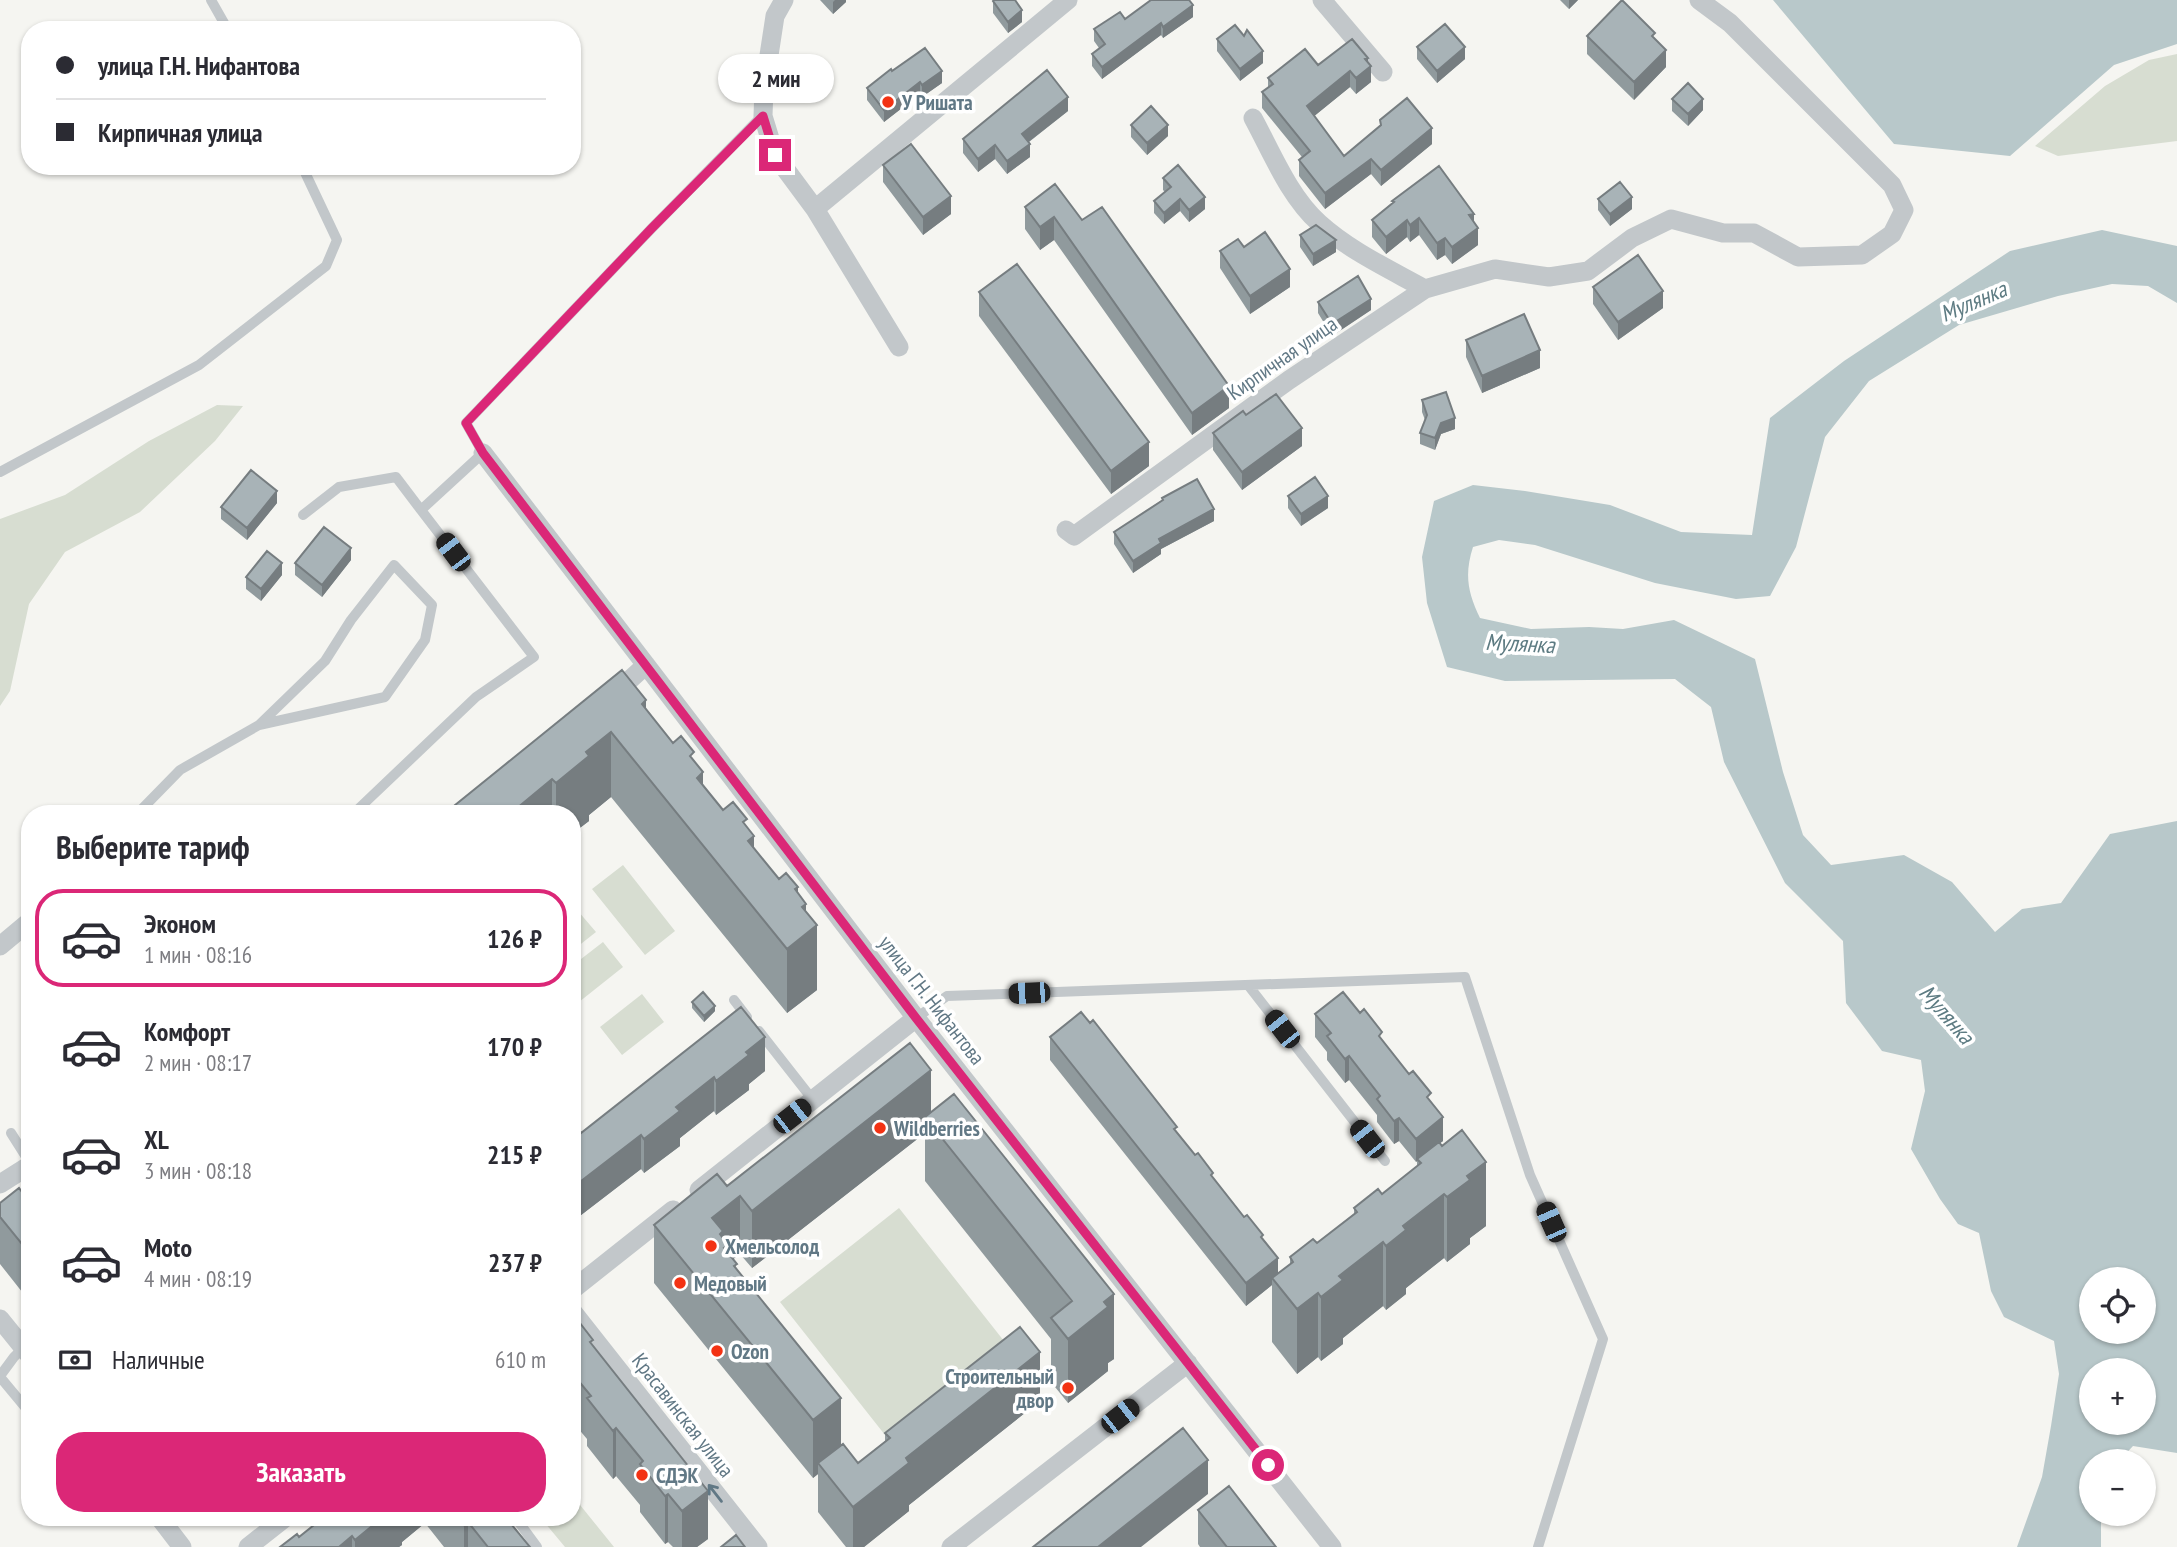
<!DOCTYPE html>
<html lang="ru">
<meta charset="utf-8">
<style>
body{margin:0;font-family:"PT Sans Narrow",sans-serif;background:#f7f7f7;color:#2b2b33;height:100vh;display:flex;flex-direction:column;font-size:26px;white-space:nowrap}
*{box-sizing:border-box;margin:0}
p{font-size:23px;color:#7c7c81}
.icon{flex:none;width:38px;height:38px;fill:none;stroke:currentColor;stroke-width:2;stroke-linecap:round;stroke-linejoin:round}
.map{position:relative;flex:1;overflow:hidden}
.panel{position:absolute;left:21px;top:805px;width:560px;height:721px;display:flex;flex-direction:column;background:#fff;border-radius:28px;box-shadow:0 2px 5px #0004}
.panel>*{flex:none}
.guide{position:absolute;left:21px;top:21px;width:560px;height:154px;border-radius:28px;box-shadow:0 2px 5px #0004;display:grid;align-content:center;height:154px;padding:0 35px;background:#fff}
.controls{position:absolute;left:2079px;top:1267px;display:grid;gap:14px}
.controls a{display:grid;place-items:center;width:77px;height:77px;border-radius:50%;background:#fff;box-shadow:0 2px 5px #0004;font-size:35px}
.end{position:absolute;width:32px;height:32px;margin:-16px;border:9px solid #db2777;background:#fff;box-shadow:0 0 0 4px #fff}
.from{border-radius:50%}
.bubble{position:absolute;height:49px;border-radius:24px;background:#fff;box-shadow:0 2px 5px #0004;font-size:23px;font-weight:700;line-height:49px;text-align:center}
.car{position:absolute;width:21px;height:42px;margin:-21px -10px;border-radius:9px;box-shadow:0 0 5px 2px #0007;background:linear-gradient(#222 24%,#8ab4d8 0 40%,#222 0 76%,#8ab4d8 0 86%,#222 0)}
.guide b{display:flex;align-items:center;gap:24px;height:66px;font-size:26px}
.guide b+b{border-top:2px solid #e1e1e2}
.guide i{width:18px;height:18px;background:#2b2b33}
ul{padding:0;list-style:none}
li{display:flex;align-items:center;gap:21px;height:98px;margin:0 14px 10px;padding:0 21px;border:4px solid transparent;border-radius:28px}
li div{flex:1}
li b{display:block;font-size:26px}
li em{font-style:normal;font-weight:700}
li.selected{border-color:#db2777}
li>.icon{width:63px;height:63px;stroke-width:1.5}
h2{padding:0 35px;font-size:32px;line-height:84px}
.pay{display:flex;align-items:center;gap:18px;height:77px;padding:0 35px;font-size:26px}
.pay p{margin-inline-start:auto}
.primary-button{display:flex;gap:14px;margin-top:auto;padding:14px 35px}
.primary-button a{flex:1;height:80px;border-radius:28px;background:#db2777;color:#fff;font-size:28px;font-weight:700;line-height:80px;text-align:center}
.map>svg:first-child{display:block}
.green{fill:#d7ddd1}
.water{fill:#b8c8ca;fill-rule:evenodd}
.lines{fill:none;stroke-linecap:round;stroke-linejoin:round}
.service{stroke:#c2c7ca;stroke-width:10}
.minor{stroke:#c2c7ca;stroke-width:19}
.wall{fill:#909a9d}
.shaded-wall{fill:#767d80}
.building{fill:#a8b3b7;stroke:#767d80;stroke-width:2}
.oneway{stroke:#617885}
.route{stroke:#db2777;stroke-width:9}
.poi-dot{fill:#f33213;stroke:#fff;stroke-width:2.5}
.labels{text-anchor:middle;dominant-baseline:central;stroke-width:7;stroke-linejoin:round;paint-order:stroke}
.poi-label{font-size:21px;font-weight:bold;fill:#617885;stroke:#fff;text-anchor:start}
.street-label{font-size:21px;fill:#617885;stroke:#fff}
.water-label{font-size:23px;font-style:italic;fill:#5d7b82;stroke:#fff}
</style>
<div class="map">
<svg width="2177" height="1547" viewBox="0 0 2177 1547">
<rect width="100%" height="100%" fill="#f5f5f1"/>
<path class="green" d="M2177 54V141L2058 156 2035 146 2105 86 2149 60Z
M217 405 243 406 215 441 140 512 65 552 29 604 10 691 0 706V519L65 495 149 441Z
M623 865 675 931 645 955 592 889Z
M572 904 596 932 572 951Z
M603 942 623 967 579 1002 572 993V966Z
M642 994 664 1022 622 1055 600 1027Z
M899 1208 1004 1341 885 1435 780 1302Z
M572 1495 614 1547H565L540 1517H572Z"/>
<path class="water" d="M1773 0H2177V44L2114 65 2010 156 1894 144Z
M2102 230 2177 246V303L2148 286 2112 284 2058 296 1959 325 1869 381 1825 437 1796 547 1770 596 1736 599 1655 583 1535 545 1499 540 1473 547C1464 575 1468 593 1480 618L1531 629 1589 627 1623 629 1674 620 1755 659 1783 772 1803 835 1831 865 1904 855 1952 882 1995 932 2022 909 2061 903 2110 834 2177 821V1453L2133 1446 2119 1461H2091V1514H2101V1547H2017L2042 1477 2051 1426 2059 1374 2054 1341 2004 1317 1991 1291 1979 1233 1958 1224 1940 1199 1911 1149 1925 1091 1921 1060 1882 1051 1846 1003 1843 941 1785 883 1724 762 1711 707 1675 679 1505 681 1447 667 1427 603 1422 557 1434 501 1473 485 1525 491 1610 505 1681 532 1752 535 1770 418 1844 361 2010 251ZM2144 1279V1332H2091V1279ZM2091 1370H2144V1423H2091Z"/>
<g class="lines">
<path class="service" d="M211 0 228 30
M0 472 199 365 326 266 337 240 302 166
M303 515 339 487 396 477 421 510 483 453 466 423 652 228 762 116
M137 814 180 770 259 725 385 697 425 640 432 605 394 565 351 620 325 661 259 725
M353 814 476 697 534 657 421 510
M1248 985 1385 1161
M734 1000 747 1017
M916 1018 947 996 1465 977 1530 1175 1603 1339 1538 1547
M759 1031 813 1100
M11 1133 30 1163
M0 1376 14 1357 23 1348
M0 1377 30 1413
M515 1517 537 1547"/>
<path class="minor" d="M784 0 775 16 764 88 763 116 775 155 815 209 899 347
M1322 0 1383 72
M1253 118C1272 153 1289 196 1319 223 1350 251 1389 269 1425 289
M815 209 1068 0
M483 453 646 665
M1066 530 1074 536 1289 380 1425 289 1495 269 1549 277 1588 271 1632 238 1671 219 1723 233H1754L1798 257 1862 255 1892 234 1904 210 1892 185 1730 23 1699 0
M612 696 646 665 916 1018 1332 1547
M0 946 30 921
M0 1184 30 1165
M699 1190 916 1018
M572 1290 673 1210
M572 1311 758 1547
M0 1319 30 1356
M159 1517 182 1547
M248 1547 286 1517
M951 1547 1188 1363"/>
</g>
<path class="wall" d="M820 0H846V2L833 14Z
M1149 0H1189L1193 17 1163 38 1161 35 1102 79 1092 66V54L1099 48 1094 41V29L1125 19 1150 1Z
M1560 0H1578L1569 9Z
M993 1 1022 22 1008 33 993 13Z
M1587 36 1655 39 1666 67 1634 100 1587 54Z
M1217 39 1263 63 1240 81 1217 51Z
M1417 47 1465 59 1437 83 1417 59Z
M1368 64 1371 82 1356 94 1350 87 1314 116 1344 156 1380 126V120L1432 144 1381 186 1371 174 1325 209 1299 176V160L1302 157 1262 108V92L1268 87V78L1318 65Z
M892 71 942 83 922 97 920 94 884 122 867 100V88Z
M1672 99 1703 110 1688 126 1672 111Z
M1068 111 1029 142 1030 157 1007 174 995 159 978 172 963 153V139Z
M1131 125 1168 136 1147 155 1131 137Z
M883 165 951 214 923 235 883 182Z
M1163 178 1205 209 1189 222 1180 211 1164 224 1154 213V201L1165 192 1163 190Z
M1598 199 1632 209 1610 226 1598 210Z
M1392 201 1474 223 1478 245 1452 264 1445 255 1437 260 1419 235 1410 242 1407 237 1386 254 1372 237V220L1392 203Z
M1025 207 1082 220 1229 408 1192 435 1054 240 1040 250 1025 229Z
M1300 235 1336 252 1313 266 1300 247Z
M1244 247 1290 287 1250 314 1220 268V251Z
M1593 287 1663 308 1618 340 1593 304Z
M979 292 1149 466 1111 494 979 316Z
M1318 302 1371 310 1332 336 1318 313Z
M1466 340 1540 368 1482 393 1466 357Z
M1422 400 1455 429 1441 434 1435 450 1420 444V433L1425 420 1422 412Z
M1246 415 1302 446 1242 490 1213 450V433Z
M1288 496 1328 508 1301 526 1288 508Z
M1162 498 1214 521 1161 549V554L1133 573 1114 544V532L1162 500Z
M277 503 247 540 221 519V507Z
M351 560 322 597 295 575V563Z
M282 575 261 601 246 589V577Z
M646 710 673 743 694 761 703 786 723 810 747 828 754 848 779 879 798 893 806 913 817 990 787 1013 611 797 589 815V821L572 834V814H444Z
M692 1002 715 1011 704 1022 692 1008Z
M741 1007 765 1071 749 1084V1090L716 1115 714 1111 680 1138V1146L644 1173 641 1169 572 1222V1122L581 1133Z
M1315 1014 1382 1041 1431 1102 1443 1141 1440 1143 1486 1226 1470 1238V1244L1447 1262 1444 1258 1406 1288V1294L1386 1310 1383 1306 1343 1338V1344L1321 1361 1318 1357 1297 1374 1272 1342V1285L1246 1306 1050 1060V1037L1177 1133 1263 1240 1278 1273 1290 1264V1257L1317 1243 1354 1214V1208L1382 1194 1417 1166V1161L1416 1162 1399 1141 1394 1144 1377 1122V1115L1349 1080 1345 1083 1327 1060V1052L1315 1037Z
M931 1112 1114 1359 1108 1363V1371L1068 1403 1051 1382V1339L925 1181V1133L752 1268 740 1254 733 1259 737 1270 841 1445 858 1463 885 1441V1433L1040 1401 909 1505V1511L864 1547H846L818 1512V1474L813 1478 654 1283V1225L727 1186Z
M30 1185V1302L0 1264V1203L22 1192Z
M572 1315 593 1347 708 1539 697 1547H673L668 1542 665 1544 640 1512V1505L616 1476 613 1479 587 1446V1439L572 1421Z
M1198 1510 1276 1547H1200L1198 1544Z
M324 1517H511V1523L530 1547H444L425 1523 402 1542V1545L399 1547H280L299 1537Z"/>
<path class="shaded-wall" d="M835 0H846V2L833 14V2Z
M1569 0H1578L1569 9Z
M1193 5V17L1163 38V27Z
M1022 10V22L1008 33V22Z
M1161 23V35L1102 79V67Z
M1465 47V59L1437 83V71Z
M1666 50V67L1634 100V82Z
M1263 51V63L1240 81V69Z
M1368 58V68L1371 66V82L1356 94V78L1365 59Z
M942 71V83L922 97V85Z
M1350 71V87L1307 122V106Z
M920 82V94L884 122V110Z
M1068 97V111L1022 147V134Z
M1703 99V110L1688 126V114Z
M1168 125V136L1147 155V143Z
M1432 128V144L1381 186V170Z
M1030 144V157L1007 174V161Z
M995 145V159L978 172V159Z
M1371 159V174L1325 209V193Z
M951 196V214L923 235V217Z
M1205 197V209L1189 222V210Z
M1632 197V209L1610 226V214Z
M1180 199V211L1164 224V213Z
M1474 214V231L1469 215Z
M1054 217V240L1040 250V227Z
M1419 218V235L1410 242V225Z
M1407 220V237L1386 254V237Z
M1478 228V245L1452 264V247Z
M1445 238V255L1437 260V243Z
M1336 240V252L1313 266V254Z
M1290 269V287L1250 314V296Z
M1663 291V308L1618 340V322Z
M1371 299V310L1332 336V324Z
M1540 350V368L1482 393V376Z
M1229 386V408L1192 435V413Z
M1455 418V429L1441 434 1435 450V438L1441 423Z
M1302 428V446L1242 490V472Z
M1149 442V466L1111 494V471Z
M277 491V503L247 540V528Z
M1328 496V508L1301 526V514Z
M1214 509V521L1161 549V554L1133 573V561L1159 539Z
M351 548V560L322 597V585Z
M282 563V575L261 601V589Z
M646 700V765L642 704Z
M611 732V797L589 815V821L572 834V814H556V783L586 752Z
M703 772V837L697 778Z
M552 779V814H516V809Z
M754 836V901L748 841Z
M798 887V941L802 907 806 904V934L817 925V990L787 1013V949L795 889Z
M715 1006V1011L704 1022V1016Z
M765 1037V1071L749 1084V1090L716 1115V1081L746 1052Z
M1349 1056V1080L1345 1083V1059Z
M931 1070V1125L925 1117V1133L752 1268V1211Z
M714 1077V1111L680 1138V1146L644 1173V1139L676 1107Z
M1443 1117V1141L1418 1160 1417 1159V1161L1416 1162V1139Z
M1399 1118V1141L1394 1144V1121Z
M641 1135V1169L572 1222V1188Z
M1486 1162V1226L1470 1238V1244L1447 1262V1197L1467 1176Z
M1444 1194V1258L1406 1288V1294L1386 1310V1246L1403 1226Z
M740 1196V1254L728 1263 712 1218Z
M1383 1242V1306L1343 1338V1344L1321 1361V1297L1339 1276Z
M1278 1258V1281L1272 1278V1285L1246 1306V1283Z
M1318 1293V1357L1297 1374V1309Z
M1114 1294V1359L1108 1363V1371L1068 1403V1339L1104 1302Z
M1040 1352V1401L909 1505V1511L864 1547H853V1507L906 1458Z
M841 1398V1455L818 1463V1474L813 1478V1420Z
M616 1428V1476L613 1479V1431Z
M1208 1460V1494L1141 1547H1098Z
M708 1491V1539L697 1547H682V1511Z
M668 1494V1542L665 1544V1496Z
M383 1517H425V1523L402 1542V1545L399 1547H355V1540Z
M468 1522V1547H464V1525Z
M352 1536V1547H339Z"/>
<path class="building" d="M994 0H1015L1022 10 1008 22 993 1Z
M1151 0H1189L1193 5 1163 27 1161 23 1102 67 1092 54 1105 44 1094 29 1120 12 1125 19Z
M1622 0 1655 33 1652 36 1666 50 1634 82 1587 36Z
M1445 24 1465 47 1437 71 1417 47Z
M1235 25 1244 36 1247 30 1263 51 1240 69 1217 39Z
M1352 39 1368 58 1365 59 1371 66 1356 78 1350 71 1307 106 1344 156 1381 125 1380 120 1407 98 1432 128 1381 170 1371 159 1325 193 1299 160 1310 151 1262 92 1273 84 1268 78 1305 49 1318 65Z
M925 48 942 71 922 85 920 82 884 110 867 88 891 69 892 71Z
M1047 70 1068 97 1022 134 1030 144 1007 161 995 145 978 159 963 139Z
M1688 83 1703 99 1688 114 1672 99Z
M1151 106 1168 125 1147 143 1131 125Z
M911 144 951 196 923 217 883 165Z
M1178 165 1205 197 1189 210 1180 199 1164 213 1154 201 1171 187 1163 178Z
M1439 166 1474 214 1469 215 1478 228 1452 247 1445 238 1437 243 1419 218 1410 225 1407 220 1386 237 1372 220 1394 202 1392 201Z
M1620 182 1632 197 1610 214 1598 199Z
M1055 184 1082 220 1102 207 1229 386 1192 413 1054 217 1040 227 1025 207Z
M1316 225 1336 240 1313 254 1300 235Z
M1265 232 1290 269 1250 296 1220 251 1238 239 1244 247Z
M1638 255 1663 291 1618 322 1593 287Z
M1017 264 1149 442 1111 471 979 292Z
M1358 276 1371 299 1332 324 1318 302Z
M1524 314 1540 350 1482 376 1466 340Z
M1446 392 1455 418 1441 423 1435 438 1420 433 1427 415 1422 400Z
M1276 394 1302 428 1242 472 1213 433 1243 411 1246 415Z
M251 470 277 491 247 528 221 507Z
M1315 477 1328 496 1301 514 1288 496Z
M1197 479 1214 509 1159 539 1161 543 1133 561 1114 532 1163 500 1162 498Z
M324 527 351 548 322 585 295 563Z
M267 551 282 563 261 589 246 577Z
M622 670 646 700 642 704 673 743 681 736 694 752 690 756 703 772 697 778 723 810 733 802 747 819 743 822 754 836 748 841 779 879 786 873 798 887 795 889 806 904 802 907 817 925 787 949 611 732 586 752 589 756 556 783 552 779 516 809 518 812 516 814H444Z
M703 992 715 1006 704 1016 692 1002Z
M1343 992 1360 1013 1364 1009 1382 1032 1379 1036 1409 1074 1413 1071 1431 1093 1427 1097 1443 1117 1416 1139 1399 1118 1394 1121 1377 1099 1380 1096 1349 1056 1345 1059 1327 1036 1331 1033 1315 1014Z
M741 1007 765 1037 746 1052 749 1055 716 1081 714 1077 676 1107 680 1111 644 1139 641 1135 572 1188V1122L581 1133Z
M1081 1012 1090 1023 1093 1020 1177 1127 1174 1129 1195 1155 1198 1153 1213 1173 1211 1175 1244 1217 1247 1215 1263 1235 1261 1237 1278 1258 1246 1283 1050 1037Z
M910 1043 931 1070 752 1211 740 1196 712 1218 723 1231 720 1234 728 1245 724 1248 737 1264 734 1266 841 1398 813 1420 654 1225 717 1174 727 1186Z
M954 1094 1114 1294 1104 1302 1108 1307 1068 1339 1051 1318 1072 1301 925 1117Z
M1462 1130 1486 1162 1467 1176 1470 1180 1447 1197 1444 1194 1403 1226 1406 1230 1386 1246 1383 1242 1339 1276 1343 1280 1321 1297 1318 1293 1297 1309 1272 1278 1293 1262 1290 1257 1313 1239 1317 1243 1357 1212 1354 1208 1378 1189 1382 1194 1421 1163 1417 1159 1439 1142 1442 1146Z
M30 1185V1254L0 1217V1203L19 1188 22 1192Z
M573 1314 593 1340 590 1342 708 1491 682 1511 668 1494 665 1496 640 1464 643 1461 616 1428 613 1431 587 1398 591 1396 572 1373V1315Z
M1020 1327 1040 1352 906 1458 909 1463 853 1507 818 1463 843 1444 858 1463 890 1438 885 1433Z
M1183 1428 1208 1460 1098 1547H1033Z
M1229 1486 1276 1547H1227L1198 1510Z
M324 1517H383L355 1540 352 1536 339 1547H280L297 1534 299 1537Z
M459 1517H509L507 1519 530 1547H488L468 1522 464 1525Z
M736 1535 745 1547H721Z"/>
<defs><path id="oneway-shaft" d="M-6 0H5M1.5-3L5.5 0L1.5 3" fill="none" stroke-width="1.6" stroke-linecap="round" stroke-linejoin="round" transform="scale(1.75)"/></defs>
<use class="oneway" href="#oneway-shaft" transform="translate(715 1493) rotate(-128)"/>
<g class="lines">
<path class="route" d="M775 155 763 116 652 228 466 423 483 453 916 1018 1268 1465"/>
</g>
<g class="poi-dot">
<circle cx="888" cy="102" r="7"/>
<circle cx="880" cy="1128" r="7"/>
<circle cx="711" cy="1246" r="7"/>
<circle cx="680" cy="1283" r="7"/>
<circle cx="717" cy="1351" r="7"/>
<circle cx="1068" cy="1388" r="7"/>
<circle cx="642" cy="1475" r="7"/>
</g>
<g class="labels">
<g class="poi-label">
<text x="902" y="102">У Ришата</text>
<text x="894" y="1128">Wildberries</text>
<text x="725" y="1246">Хмельсолод</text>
<text x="694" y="1283">Медовый</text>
<text x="731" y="1351">Ozon</text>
<text x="1054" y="1376" text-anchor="end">Строительный<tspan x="1054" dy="24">двор</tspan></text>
<text x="656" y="1475">СДЭК</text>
</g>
<g class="street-label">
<text transform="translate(1282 358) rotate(-35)">Кирпичная улица</text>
<text transform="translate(932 1000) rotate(52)">улица Г.Н. Нифантова</text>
<text transform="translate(683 1415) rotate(52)">Красавинская улица</text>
</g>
<g class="water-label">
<text transform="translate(1973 301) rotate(-23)">Мулянка</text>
<text transform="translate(1520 643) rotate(3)">Мулянка</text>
<text transform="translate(1947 1014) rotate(49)">Мулянка</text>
</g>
</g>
</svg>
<div class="controls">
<a><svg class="icon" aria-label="locate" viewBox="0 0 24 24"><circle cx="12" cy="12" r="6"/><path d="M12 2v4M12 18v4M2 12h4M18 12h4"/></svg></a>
<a>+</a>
<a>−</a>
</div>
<i class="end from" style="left:1268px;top:1465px"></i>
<i class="end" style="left:775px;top:155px"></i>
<div class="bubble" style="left:718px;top:54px;width:116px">2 мин</div>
<i class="car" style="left:453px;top:552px;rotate:323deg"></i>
<i class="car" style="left:1029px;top:993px;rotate:268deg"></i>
<i class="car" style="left:1282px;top:1029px;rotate:322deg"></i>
<i class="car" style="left:792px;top:1116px;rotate:52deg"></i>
<i class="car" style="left:1367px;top:1139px;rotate:322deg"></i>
<i class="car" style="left:1551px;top:1222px;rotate:336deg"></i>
<i class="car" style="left:1120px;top:1416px;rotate:52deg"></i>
<div class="guide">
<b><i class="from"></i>улица Г.Н. Нифантова</b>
<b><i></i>Кирпичная улица</b>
</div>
<section class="panel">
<h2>Выберите тариф</h2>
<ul>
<li class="selected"><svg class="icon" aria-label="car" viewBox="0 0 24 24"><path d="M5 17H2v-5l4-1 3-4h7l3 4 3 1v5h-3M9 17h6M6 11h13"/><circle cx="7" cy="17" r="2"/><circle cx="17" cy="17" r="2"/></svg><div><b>Эконом</b><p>1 мин · 08:16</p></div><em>126 ₽</em></li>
<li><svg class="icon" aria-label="car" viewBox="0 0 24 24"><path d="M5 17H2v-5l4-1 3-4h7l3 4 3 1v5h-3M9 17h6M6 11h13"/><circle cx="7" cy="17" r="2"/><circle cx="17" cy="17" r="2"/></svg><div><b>Комфорт</b><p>2 мин · 08:17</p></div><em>170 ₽</em></li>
<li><svg class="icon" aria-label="car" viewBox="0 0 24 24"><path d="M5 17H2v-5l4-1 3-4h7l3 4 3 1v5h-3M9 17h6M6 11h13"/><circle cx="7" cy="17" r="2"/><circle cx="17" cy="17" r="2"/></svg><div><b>XL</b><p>3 мин · 08:18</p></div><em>215 ₽</em></li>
<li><svg class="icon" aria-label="car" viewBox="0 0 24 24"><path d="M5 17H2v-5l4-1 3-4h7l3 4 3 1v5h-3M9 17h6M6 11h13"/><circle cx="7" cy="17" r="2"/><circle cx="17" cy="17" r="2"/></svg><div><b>Moto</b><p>4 мин · 08:19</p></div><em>237 ₽</em></li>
</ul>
<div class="pay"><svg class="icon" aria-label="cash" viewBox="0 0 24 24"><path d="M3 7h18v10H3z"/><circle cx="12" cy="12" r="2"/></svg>Наличные<p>610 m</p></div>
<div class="primary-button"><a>Заказать</a></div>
</section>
</div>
